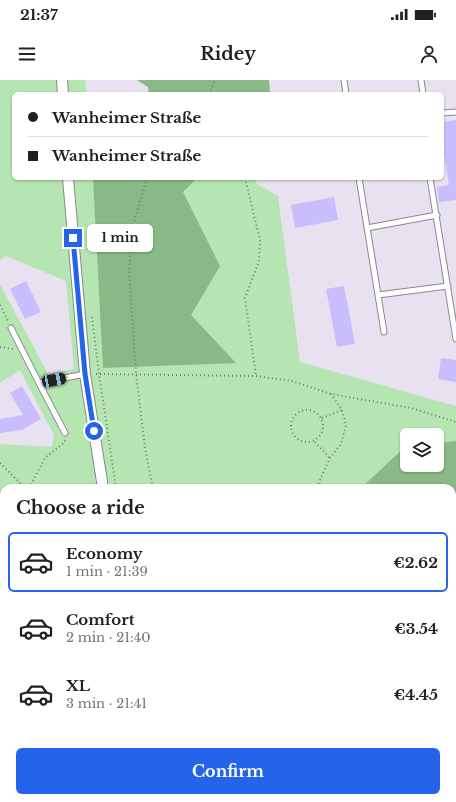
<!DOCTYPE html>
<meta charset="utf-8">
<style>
body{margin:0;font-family:"Libre Baskerville",serif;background:#f6f6f6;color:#202124;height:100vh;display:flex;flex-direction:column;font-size:15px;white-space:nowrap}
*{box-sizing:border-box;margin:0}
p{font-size:13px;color:#757577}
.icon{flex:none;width:22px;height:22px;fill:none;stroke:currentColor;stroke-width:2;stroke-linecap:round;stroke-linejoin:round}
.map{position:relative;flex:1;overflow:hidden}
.panel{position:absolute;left:0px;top:404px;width:456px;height:318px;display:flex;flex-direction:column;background:#fff;border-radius:12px 12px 0 0;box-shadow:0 1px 3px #0004}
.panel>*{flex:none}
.hud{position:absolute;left:12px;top:12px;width:432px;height:88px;border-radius:6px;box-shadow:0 1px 3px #0004;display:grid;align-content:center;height:88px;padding:0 16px;background:#fff}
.buttons{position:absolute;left:400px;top:348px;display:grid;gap:8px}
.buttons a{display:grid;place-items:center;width:44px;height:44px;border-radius:6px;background:#fff;box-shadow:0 1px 3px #0004;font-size:20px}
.end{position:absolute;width:18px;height:18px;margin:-9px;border:5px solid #2563eb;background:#fff;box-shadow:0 0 0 2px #fff}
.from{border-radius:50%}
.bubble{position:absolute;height:28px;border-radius:6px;background:#fff;box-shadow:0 1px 3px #0004;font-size:13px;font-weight:700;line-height:28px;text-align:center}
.car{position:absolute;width:12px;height:24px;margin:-12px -6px;border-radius:5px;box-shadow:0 0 3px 1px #0007;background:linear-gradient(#222 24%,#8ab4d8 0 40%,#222 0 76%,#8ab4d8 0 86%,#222 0)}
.hud b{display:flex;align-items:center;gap:14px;height:38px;font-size:15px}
.hud b+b{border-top:1px solid #e0e0e0}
.hud i{width:10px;height:10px;background:#202124}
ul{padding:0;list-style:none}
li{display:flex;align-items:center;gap:12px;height:60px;margin:0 8px 6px;padding:0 8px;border:2px solid transparent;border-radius:6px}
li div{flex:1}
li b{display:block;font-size:15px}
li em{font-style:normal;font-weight:700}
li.on{border-color:#2563eb}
li>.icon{width:36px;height:36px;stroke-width:1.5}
h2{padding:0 16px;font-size:18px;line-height:48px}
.action{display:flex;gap:8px;margin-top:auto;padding:8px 16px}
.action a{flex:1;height:46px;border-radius:6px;background:#2563eb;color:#fff;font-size:16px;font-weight:700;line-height:46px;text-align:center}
.status{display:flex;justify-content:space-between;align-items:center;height:28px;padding:0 20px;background:#fff;direction:ltr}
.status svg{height:11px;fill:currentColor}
header{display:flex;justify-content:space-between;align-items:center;height:52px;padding:0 16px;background:#fff;font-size:18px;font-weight:700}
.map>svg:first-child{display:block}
.green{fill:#b5e5b0;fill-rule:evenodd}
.forest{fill:#89ba85}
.building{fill:#cabdfe}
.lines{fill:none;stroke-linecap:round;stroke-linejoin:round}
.lane-casing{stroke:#8c8794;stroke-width:7}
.street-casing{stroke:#8c8794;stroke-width:12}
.path{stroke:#7a757f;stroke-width:2;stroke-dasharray:1 3;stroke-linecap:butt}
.lane{stroke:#fff;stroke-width:5}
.street{stroke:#fff;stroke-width:10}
.route{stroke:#2563eb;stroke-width:5}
</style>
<div class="status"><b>21:37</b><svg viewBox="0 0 49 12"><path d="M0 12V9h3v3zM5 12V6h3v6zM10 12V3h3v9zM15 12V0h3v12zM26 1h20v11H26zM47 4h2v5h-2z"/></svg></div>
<header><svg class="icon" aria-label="menu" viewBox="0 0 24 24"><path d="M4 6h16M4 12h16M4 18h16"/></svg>Ridey<svg class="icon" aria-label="person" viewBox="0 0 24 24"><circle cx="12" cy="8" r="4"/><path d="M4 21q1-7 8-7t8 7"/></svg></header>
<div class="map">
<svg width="456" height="722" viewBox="0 0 456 722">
<rect width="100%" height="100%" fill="#e8e1f0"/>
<path class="green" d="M0 0H85L87 14H14V98H254L257 104 278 116 300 282 456 326V585L452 586V408H4V450L0 449V364L52 367 54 355 20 290 0 303V204L48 294 74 289 66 201 6 176 0 180ZM407 355H437V385H407Z
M4 494V579H0V495Z"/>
<path class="forest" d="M137 0H269L270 14H149L148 7Z
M93 98H197L183 112 220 186 191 235 236 283 103 288Z
M456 361V498H452V408H361L406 366 407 385H437V363Z"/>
<path class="building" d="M456 40V120L439 122 437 107 449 105 442 62V42Z
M334 117 338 140 295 148 291 125Z
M26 201 41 232 25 239 10 209Z
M344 206 355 264 337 267 326 209Z
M441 278 456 280V302L438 299Z
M22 306 41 339 22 350 0 353V339L23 335 10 313Z"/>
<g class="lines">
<g class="lane-casing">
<path id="lane" d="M344 0 346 14
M421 0 423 14
M442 33 456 32
M359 98 384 252
M430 98 456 259
M367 148 437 135
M378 215 448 206
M11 248 39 303
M65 353 39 303 85 294
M273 722 321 718"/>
</g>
<g class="street-casing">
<path id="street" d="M62 0 63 14
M68 98 85 294 103 408
M452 595 456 594
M149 718V722"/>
</g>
<path class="path" d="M209 14 215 0
M147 98 132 149 129 190 136 293 145 368 153 408
M245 98 260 160 259 181 245 218 256 296
M0 225 8 241
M92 237 99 294 116 408
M0 267 13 269
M96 294 256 296 292 301 331 314 411 328 456 342
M291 346a16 16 0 1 1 32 0a16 16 0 1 1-32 0Z
M322 338 342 330
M315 362 330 378
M0 383 25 408
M29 408 45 378 65 362V360
M318 408 321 397 330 378 341 364 346 345 342 330 331 314
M0 434 4 430
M452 520 456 519"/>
<use href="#lane" class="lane"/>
<use href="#street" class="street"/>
</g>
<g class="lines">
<path class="route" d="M73 158 85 294 94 351"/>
</g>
</svg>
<div class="buttons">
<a><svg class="icon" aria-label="layers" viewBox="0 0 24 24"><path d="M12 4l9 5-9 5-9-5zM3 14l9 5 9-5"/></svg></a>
</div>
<i class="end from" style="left:94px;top:351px"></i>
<i class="end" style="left:73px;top:158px"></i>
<div class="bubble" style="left:87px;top:144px;width:66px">1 min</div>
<i class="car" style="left:54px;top:300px;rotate:79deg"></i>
<div class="hud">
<b><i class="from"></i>Wanheimer Straße</b>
<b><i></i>Wanheimer Straße</b>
</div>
<section class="panel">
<h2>Choose a ride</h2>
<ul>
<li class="on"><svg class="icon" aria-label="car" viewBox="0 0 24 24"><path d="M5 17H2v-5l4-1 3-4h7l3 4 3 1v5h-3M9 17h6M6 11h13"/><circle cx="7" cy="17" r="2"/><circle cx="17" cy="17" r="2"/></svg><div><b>Economy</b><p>1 min · 21:39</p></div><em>€2.62</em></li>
<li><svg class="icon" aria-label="car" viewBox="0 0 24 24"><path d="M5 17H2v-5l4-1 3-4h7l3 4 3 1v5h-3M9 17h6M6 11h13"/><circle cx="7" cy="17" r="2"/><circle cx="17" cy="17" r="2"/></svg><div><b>Comfort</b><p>2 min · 21:40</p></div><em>€3.54</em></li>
<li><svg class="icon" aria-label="car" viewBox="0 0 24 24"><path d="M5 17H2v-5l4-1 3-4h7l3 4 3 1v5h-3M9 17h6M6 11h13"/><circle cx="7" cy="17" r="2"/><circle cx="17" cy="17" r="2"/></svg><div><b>XL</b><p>3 min · 21:41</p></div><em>€4.45</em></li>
</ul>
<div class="action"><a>Confirm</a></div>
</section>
</div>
